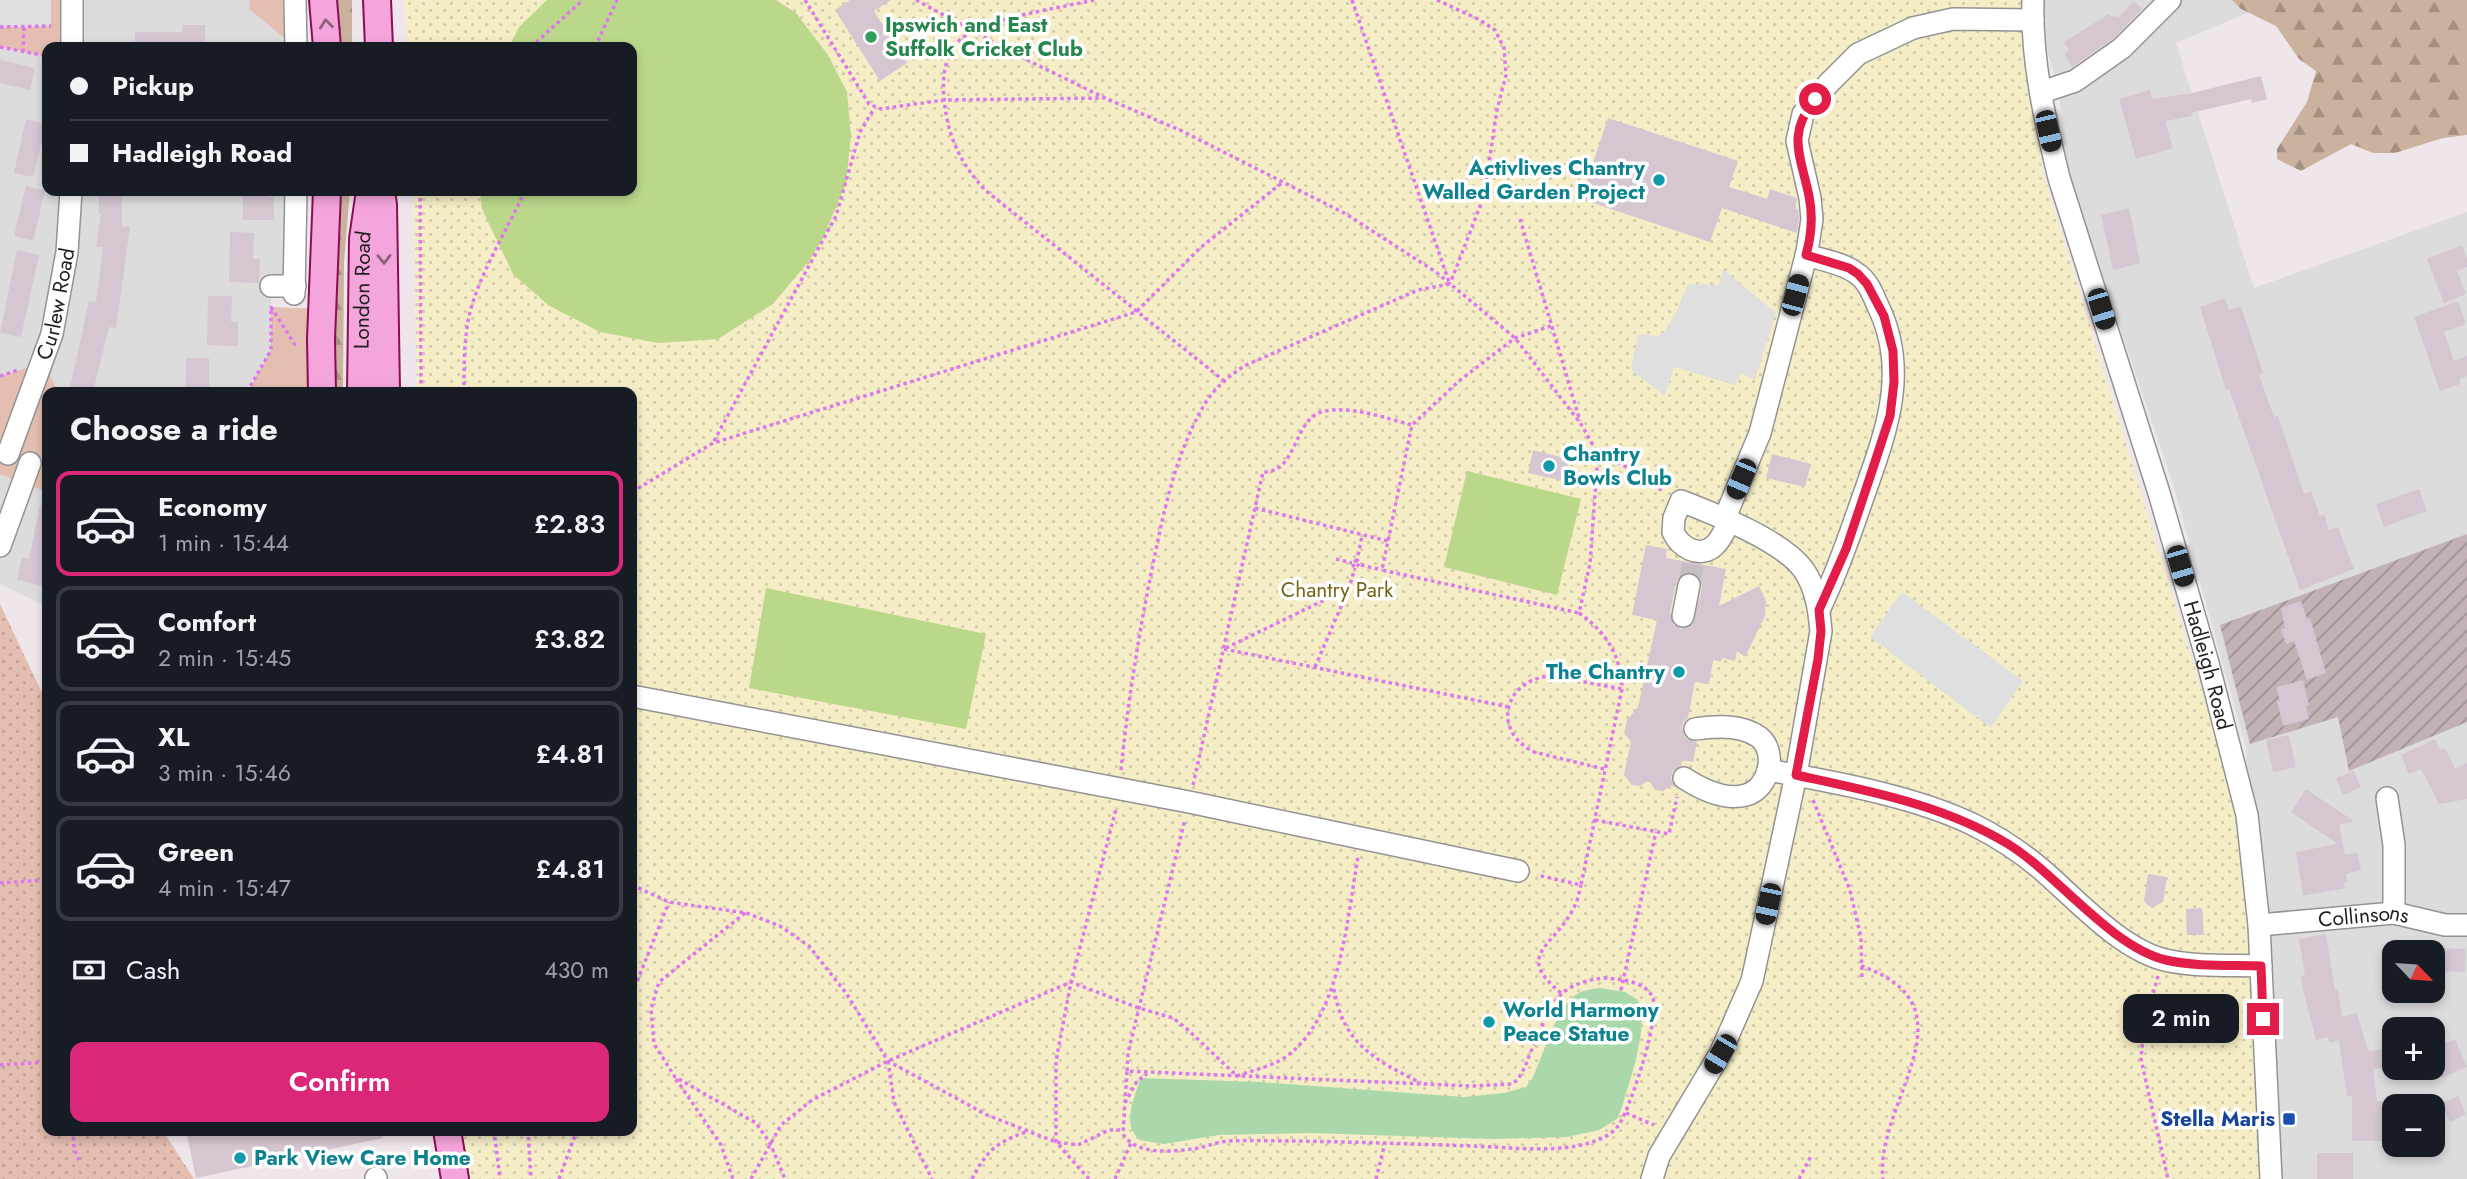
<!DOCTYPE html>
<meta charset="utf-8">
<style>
body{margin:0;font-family:Jost,sans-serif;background:#242831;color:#f1f3f6;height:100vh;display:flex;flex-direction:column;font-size:26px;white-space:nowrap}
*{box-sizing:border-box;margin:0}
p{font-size:23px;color:#9ea1a6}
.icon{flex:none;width:38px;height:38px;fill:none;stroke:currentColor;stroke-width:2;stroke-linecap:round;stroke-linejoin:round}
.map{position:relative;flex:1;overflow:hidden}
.panel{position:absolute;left:42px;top:387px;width:595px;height:749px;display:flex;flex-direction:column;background:#171b24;border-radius:14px;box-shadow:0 4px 10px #0003}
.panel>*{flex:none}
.banner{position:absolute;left:42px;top:42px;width:595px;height:154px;border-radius:14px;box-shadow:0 4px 10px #0003;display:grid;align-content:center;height:154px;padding:0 28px;background:#171b24}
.needle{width:46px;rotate:115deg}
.fabs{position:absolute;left:2382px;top:940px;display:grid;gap:14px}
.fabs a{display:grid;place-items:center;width:63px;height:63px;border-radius:14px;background:#171b24;box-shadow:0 4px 10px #0003;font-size:35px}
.end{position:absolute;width:32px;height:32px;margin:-16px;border:9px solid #e11d48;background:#fff;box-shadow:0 0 0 4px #fff}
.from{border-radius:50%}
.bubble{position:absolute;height:49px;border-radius:14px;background:#171b24;box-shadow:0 4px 10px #0003;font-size:23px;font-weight:600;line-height:49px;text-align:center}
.car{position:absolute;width:21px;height:42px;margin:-21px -10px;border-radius:9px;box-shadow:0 0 5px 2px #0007;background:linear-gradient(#222 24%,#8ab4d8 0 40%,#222 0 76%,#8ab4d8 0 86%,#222 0)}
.banner b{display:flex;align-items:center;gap:24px;height:66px;font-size:26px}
.banner b+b{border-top:2px solid #363941}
.banner i{width:18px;height:18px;background:#f1f3f6}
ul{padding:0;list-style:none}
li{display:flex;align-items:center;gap:21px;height:105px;margin:0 14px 10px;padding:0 14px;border:4px solid #363941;border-radius:14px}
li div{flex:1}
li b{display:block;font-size:26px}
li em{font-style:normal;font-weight:600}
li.selected{border-color:#db2777}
li>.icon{width:63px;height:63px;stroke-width:1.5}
h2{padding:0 28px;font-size:32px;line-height:84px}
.pay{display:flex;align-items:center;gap:18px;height:77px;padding:0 28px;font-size:26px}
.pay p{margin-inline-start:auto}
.button{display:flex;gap:14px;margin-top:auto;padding:14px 28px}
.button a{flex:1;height:80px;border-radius:14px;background:#db2777;color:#fff;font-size:28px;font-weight:600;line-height:80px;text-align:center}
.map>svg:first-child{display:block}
.residential{fill:#dcdcdd;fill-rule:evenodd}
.construction{fill:url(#construction-furrows)}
.grass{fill:#e4beb0}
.forest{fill:url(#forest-firs)}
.park{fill:url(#park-dots)}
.garden{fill:url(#garden-dots)}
.pitch{fill:#bbd78a}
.parking{fill:#dfdfdf}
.water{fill:#abd8aa}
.building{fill:#d5c6d2;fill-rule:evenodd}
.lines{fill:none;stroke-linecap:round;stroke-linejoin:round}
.minor-tunnel{stroke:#c5bec2;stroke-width:21;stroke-dasharray:21 10;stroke-linecap:butt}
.minor-casing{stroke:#939393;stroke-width:24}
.major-casing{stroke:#8c0d56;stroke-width:30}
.path{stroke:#d7e;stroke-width:3.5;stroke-dasharray:3.5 3.5;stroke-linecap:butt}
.minor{stroke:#fff;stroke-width:21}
.major{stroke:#f4a5db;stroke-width:26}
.oneway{stroke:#8a627d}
.route{stroke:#e11d48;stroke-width:9}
.leisure-dot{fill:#2e9e5b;stroke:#fff;stroke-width:2.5}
.culture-dot{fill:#0f9aa8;stroke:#fff;stroke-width:2.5}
.transit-dot{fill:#1a4fb4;stroke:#fff;stroke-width:2.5}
.labels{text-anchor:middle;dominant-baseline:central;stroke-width:7;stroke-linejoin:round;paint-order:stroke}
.leisure-label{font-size:21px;font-weight:bold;fill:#27864d;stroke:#fff;text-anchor:start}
.culture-label{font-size:21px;font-weight:bold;fill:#0d838f;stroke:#fff;text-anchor:start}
.street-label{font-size:21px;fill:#1f1f1f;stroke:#fff}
.park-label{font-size:21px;fill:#746515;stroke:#fff}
.transit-label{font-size:21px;font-weight:bold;fill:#164399;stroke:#fff;text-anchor:end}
</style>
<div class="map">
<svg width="2467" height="1179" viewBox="0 0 2467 1179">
<defs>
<pattern id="construction-furrows" width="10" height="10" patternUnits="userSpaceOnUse" patternTransform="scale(1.75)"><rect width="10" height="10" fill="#c2b2b6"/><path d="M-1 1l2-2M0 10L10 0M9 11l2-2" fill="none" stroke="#9d9093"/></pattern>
<pattern id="forest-firs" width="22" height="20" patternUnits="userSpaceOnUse" patternTransform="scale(1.75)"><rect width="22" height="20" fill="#cab29e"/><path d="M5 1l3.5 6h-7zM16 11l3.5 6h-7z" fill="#a39080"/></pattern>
<pattern id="park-dots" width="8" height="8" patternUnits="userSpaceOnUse" patternTransform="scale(1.75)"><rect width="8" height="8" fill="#f5edc6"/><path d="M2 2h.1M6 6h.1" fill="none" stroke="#d2cbaa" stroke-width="1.8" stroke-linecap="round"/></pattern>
<pattern id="garden-dots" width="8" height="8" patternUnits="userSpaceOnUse" patternTransform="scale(1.75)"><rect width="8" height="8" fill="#e4beb0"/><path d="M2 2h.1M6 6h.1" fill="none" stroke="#c3a397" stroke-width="1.8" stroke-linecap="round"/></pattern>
</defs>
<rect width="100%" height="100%" fill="#efe6eb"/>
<path class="residential" d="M0 0H295L296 47H47V191H296L295 286H271V350L245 392H47V607L0 584Z
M2042 0H2278L2176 43 2254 288 2467 212V1179H2271L2247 815 2246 748 2173 484 2065 166 2059 92 2047 49ZM2394 952H2432V990H2394ZM2394 1029H2432V1068H2394ZM2394 1106H2432V1144H2394Z"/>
<path class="construction" d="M2467 534V722L2349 771 2338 717 2250 744 2220 625Z"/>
<path class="grass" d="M51 0H62V47H47V56L0 47V27L51 26Z
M250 0H295L287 40 249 9Z
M271 307 322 309 310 392H247L271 350Z
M30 367 50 375 58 392H47V492L0 474V376Z"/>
<path class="forest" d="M322 0H352V47H324Z
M2232 0H2467V135L2443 138 2395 153H2373L2351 144 2301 171 2277 159V149L2307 102 2316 71 2299 59 2276 26 2241 9Z
M326 191H350L344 262 343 388H325Z"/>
<path class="park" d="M404 0H2022L2042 170 2219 747 2247 815 2271 1179H455L447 1131 632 1130V392H417L413 191H632V47H407Z"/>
<path class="garden" d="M0 604 43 695 47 697V1130L163 1131 194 1179H0Z"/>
<path class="pitch" d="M547 0H776L796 13 828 55 847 92 851 135 846 183 823 238 809 261 773 304 718 339 658 343 600 332 548 305 513 274 482 209 480 191H632V47H509L519 27Z
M1467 471 1581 499 1557 595 1444 567Z
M766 588 986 634 966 729 749 688Z"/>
<path class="parking" d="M0 0H51V26L0 27Z
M1723 269 1776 313 1755 380 1741 373 1735 385 1674 367 1665 396 1631 370 1638 334 1658 336 1666 330 1676 313 1688 284 1719 285Z
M1902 592 2023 681 1991 728 1870 637Z"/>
<path class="water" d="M1600 988 1625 992 1638 1000C1650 1026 1629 1083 1621 1110L1617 1119 1599 1130 1567 1137 1493 1139 1310 1133 1219 1135 1164 1144 1139 1140C1137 1137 1134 1134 1132 1130 1126 1116 1136 1091 1141 1078L1259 1082 1464 1097 1504 1093 1526 1087 1532 1079C1543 1056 1555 1012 1574 996 1582 990 1591 989 1600 988Z"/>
<path class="building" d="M850 0H891L874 11 907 63 880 81 835 10Z
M2134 1 2142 9 2114 38 2072 67 2064 54 2069 50 2064 42 2109 14 2112 17 2115 15 2118 18Z
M182 25H205V47H135V32H182Z
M0 60 35 68 30 90 0 83Z
M2261 76 2267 99 2252 103 2251 99 2191 113 2192 116 2165 121 2173 148 2136 159 2119 99 2150 90 2152 99 2188 94Z
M1608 118 1738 161 1729 187 1767 199 1770 189 1796 198V209H1798L1799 219 1797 233 1722 208 1710 242 1581 199Z
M26 119 46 124 33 177 14 173Z
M26 186 45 191 33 241 14 236Z
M99 191H122V226L130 227 116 328 109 327 93 392H69L89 301 96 302 103 247H96L101 214H99Z
M243 191H267V197H274V220H243Z
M2129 208 2140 263 2113 270 2101 215Z
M230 232 254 233 253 259H260L259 283 229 282Z
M2462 245 2467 258V267L2457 271 2466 294 2444 303 2427 259Z
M17 250 39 255 21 337 0 333Z
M208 296H232L231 322H238V346L207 345Z
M2225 298 2229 310 2241 306 2263 373 2259 375 2274 417 2278 416 2304 494 2311 491 2320 516 2324 514 2329 530 2338 527 2354 569 2300 590 2229 389 2226 390 2200 307Z
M2458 301 2466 324 2444 332 2454 361 2467 356V376L2459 379 2460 384 2440 391 2414 317Z
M186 358H209V392H186Z
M1533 450 1569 459 1564 481 1528 473Z
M1772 454 1811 464 1805 487 1766 478Z
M2419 489 2427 511 2384 527 2376 504Z
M40 505 47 506V587L17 580 22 557 29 559Z
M1646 545 1667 549 1666 558 1726 569 1719 606 1759 586 1766 601 1765 616 1745 657 1737 651 1735 661 1722 658 1721 662 1713 660 1709 684 1695 682 1688 718 1683 723 1682 730 1685 738 1697 742 1693 762 1682 760 1681 766 1673 771 1671 777 1675 787 1671 786 1663 791 1655 790 1649 780 1640 786 1632 785 1624 775 1631 742 1624 733 1627 720 1638 707 1657 620 1632 615ZM1685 572 1698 576 1702 587 1693 624 1681 629 1674 625 1670 613 1676 582 1680 576Z
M2301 601 2307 619 2310 618 2326 673 2307 680 2294 641 2286 644 2281 629 2285 628 2281 608Z
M2303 680 2309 705 2306 706 2309 719 2283 726 2277 701H2280L2276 687Z
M2289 735 2296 767 2273 772 2266 740Z
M2435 739 2440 750 2445 748 2455 769 2467 763V799L2439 804 2421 769 2409 774 2401 755Z
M2354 771 2361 787 2343 795 2336 778Z
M2306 789 2354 821 2339 825 2345 855 2357 852 2361 870 2346 874 2347 882H2344L2345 888 2303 896 2296 852 2338 844 2291 812Z
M2148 874 2167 877 2163 902 2154 907 2149 906 2144 901Z
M2202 908 2204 935H2187L2186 909Z
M2326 934 2335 990 2338 989 2342 1017 2357 1013 2368 1051 2383 1049 2386 1067 2373 1069 2377 1101H2386L2385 1114H2394V1141H2352V1096H2347L2339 1040 2330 1043 2328 1037 2316 1040 2304 993 2301 976 2305 975 2299 939Z
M2432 948 2466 949 2465 972 2432 971Z
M2432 1037 2444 1044 2455 1039 2467 1067 2442 1078 2432 1056Z
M2458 1096 2466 1114 2450 1122 2442 1103Z
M186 1130H382L383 1138 196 1178Z
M2317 1153H2353V1179H2317Z"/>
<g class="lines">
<path class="minor-tunnel" d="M1689 585 1693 563"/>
<g class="minor-casing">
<g id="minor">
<path d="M72 0V47"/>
<path d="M295 0 296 47"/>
<path id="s1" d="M2033 0C2031 60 2045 120 2059 178L2159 493 2208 663 2247 815 2259 925 2271 1179"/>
<path d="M2042 92 2075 81 2122 48 2170 0"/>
<path d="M1806 255C1822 260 1843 263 1856 273 1867 280 1872 292 1877 304 1911 372 1885 434 1862 500 1849 538 1836 575 1819 610"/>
<path d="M271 286H295"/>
<path d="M294 294 296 191"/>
<path id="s2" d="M8 454 52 334 67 252 71 191"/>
<path d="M1724 520 1760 433 1807 252 1812 219 1810 198 1797 141 1803 114 1828 84 1858 54 1913 28 1953 19 2033 20"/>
<path d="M0 546 30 463"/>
<path d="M1683 616 1689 585"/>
<path d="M632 696 1189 802 1518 871"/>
<path d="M1768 770C1833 782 1915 796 1974 825 1998 837 2021 852 2041 869 2076 899 2120 949 2165 960 2196 967 2230 965 2261 966"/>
<path d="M1684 778C1701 789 1725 801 1746 795 1769 789 1778 752 1759 737 1741 724 1715 726 1695 729"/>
<path d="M2387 798 2394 845V913"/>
<path id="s3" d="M2259 925 2394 913 2445 925H2467"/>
<path d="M376 1178V1179"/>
<path d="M1652 1179 1659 1156 1720 1054 1752 981 1796 775 1821 631C1819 610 1816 587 1803 569 1781 540 1715 514 1681 501L1674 518 1673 532C1680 547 1699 559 1714 546 1721 540 1725 530 1729 522"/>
</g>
</g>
<g class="major-casing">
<g id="major">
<path d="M323 0 327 47"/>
<path d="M377 0 379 47"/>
<path d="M381 191 383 205 386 392"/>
<path d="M322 392 321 339 327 191"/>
<path id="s4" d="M361 392 363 239 370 191"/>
<path d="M447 1130 455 1179"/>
</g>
</g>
<path class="path" d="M805 0 869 104 881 109 944 100 1104 98
M916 0 1023 58 1105 98 1182 131 1346 214 1436 272 1515 338 1581 424 1598 454 1590 564 1579 613C1606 632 1621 655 1622 689L1581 885 1537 875
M1094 0C1061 8 976 19 957 43 944 59 942 80 944 99 948 138 960 162 985 190L1223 380
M1352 0 1449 282
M1437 0 1478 19 1495 30 1504 48 1506 75 1497 110 1484 196 1450 284
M0 27 51 26
M0 47 47 56
M531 47 583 0
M595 47 617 0
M23 52 24 27
M420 191 421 392
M1520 219 1580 421
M271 307 297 348
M1551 326 1515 338 1459 381 1412 425 1382 570 1579 613
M0 376 18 370
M247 392 271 350V306
M464 392C464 367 464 340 469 316 479 274 507 230 525 191
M714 441 836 216 860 132 875 107
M1598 454 1631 469 1664 492
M632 492 713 443 1136 312 1200 248 1283 182
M1255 508 1388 541
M1336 559 1352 563
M1357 560 1352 563 1355 568 1360 563 1357 560 1362 536
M1361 565 1382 570
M1226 648 1349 588
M1224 649 1509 707
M1315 667 1349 588 1355 568
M1604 769 1534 752C1490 730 1505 678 1552 676L1622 689
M1121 770C1128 701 1139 632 1153 564 1164 510 1175 456 1203 407 1213 389 1228 377 1244 366L1418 290 1450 284
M1193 785 1263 472C1299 473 1292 417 1325 411 1353 406 1385 418 1412 425
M1813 800 1850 890 1861 938 1862 979
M1595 820 1669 834 1677 797
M0 883 47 880
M632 885 669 902 746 913 780 926 809 946 846 993 888 1061 987 1115 1056 1142 1078 1145 1109 1130H1122
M745 913 659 982 651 1009 654 1044 675 1077 756 1123 770 1143 785 1179
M1861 966C1980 1007 1874 1102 1883 1179
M2158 976 2144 1026 2141 1059 2168 1179
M1604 978C1620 979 1644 981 1652 996 1662 1013 1631 1105 1620 1123 1615 1131 1608 1136 1600 1139 1564 1155 1511 1147 1473 1146 1414 1144 1356 1142 1297 1141 1274 1141 1251 1140 1228 1141 1215 1142 1204 1148 1192 1149 1170 1152 1136 1155 1123 1134L1127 1071 1471 1086 1512 1084C1521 1078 1525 1067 1529 1056 1549 1012 1550 984 1604 978Z
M1334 989C1343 1044 1375 1060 1421 1083
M1621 990 1656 832
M1561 993C1514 955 1553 947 1572 911 1577 903 1579 894 1581 885
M632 994 669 902
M888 1061 894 1102 932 1179
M0 1065 47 1062
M1127 1071 1128 1053 1185 819
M676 1079 721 1145 733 1179
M1125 1103 1137 1081 1147 1074
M1626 1113 1654 1125
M73 1130 74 1148 79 1160
M494 1130 500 1179
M528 1130 531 1179
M559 1179 577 1130
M751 1179 781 1125 812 1100 888 1061 1071 982 1139 1008 1173 1018 1187 1029 1237 1076C1254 1070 1273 1066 1287 1056 1341 1016 1347 918 1358 857
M972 1179C986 1151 997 1142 1026 1132
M1089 1179 1056 1142V1061L1071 982 1116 809
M1115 1179 1131 1143
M1376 1179 1385 1143
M1799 1179 1811 1156"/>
<use href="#minor" class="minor"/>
<use href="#major" class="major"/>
</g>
<defs><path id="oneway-chevron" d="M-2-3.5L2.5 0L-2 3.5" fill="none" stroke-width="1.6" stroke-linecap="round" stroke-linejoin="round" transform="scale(1.75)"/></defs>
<g class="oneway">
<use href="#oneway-chevron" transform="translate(326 24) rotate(-96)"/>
<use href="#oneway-chevron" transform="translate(384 259) rotate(89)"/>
</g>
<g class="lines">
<path class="route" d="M1815 99C1786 135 1801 156 1809 196 1813 215 1811 237 1806 255L1849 268 1858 274 1867 284 1884 316 1893 351 1894 382 1890 416 1873 468 1846 549 1819 610 1821 631 1818 659 1796 775C1869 791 1944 805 2008 844 2057 874 2111 947 2166 960 2196 967 2230 965 2261 966L2263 1019"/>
</g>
<circle class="leisure-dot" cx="871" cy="37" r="7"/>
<g class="culture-dot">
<circle cx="1659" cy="180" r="7"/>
<circle cx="1549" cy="466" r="7"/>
<circle cx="1679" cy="672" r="7"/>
<circle cx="1489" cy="1022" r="7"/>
<circle cx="240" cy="1158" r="7"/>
</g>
<rect class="transit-dot" x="2282" y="1112" width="14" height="14" rx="3.5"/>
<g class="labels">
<g class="leisure-label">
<text x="885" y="25">Ipswich and East<tspan x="885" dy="24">Suffolk Cricket Club</tspan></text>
</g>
<g class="culture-label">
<text x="1645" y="168" text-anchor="end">Activlives Chantry<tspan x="1645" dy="24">Walled Garden Project</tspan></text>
<text x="1563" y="454">Chantry<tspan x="1563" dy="24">Bowls Club</tspan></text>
<text x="1665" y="672" text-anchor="end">The Chantry</text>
<text x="1503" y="1010">World Harmony<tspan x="1503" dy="24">Peace Statue</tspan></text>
<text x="254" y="1158">Park View Care Home</text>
</g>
<g class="street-label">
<text stroke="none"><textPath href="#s4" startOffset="102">London Road</textPath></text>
<text stroke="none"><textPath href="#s2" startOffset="158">Curlew Road</textPath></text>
<text stroke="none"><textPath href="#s1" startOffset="690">Hadleigh Road</textPath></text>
<text stroke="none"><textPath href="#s3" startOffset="105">Collinsons</textPath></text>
</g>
<g class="park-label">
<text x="1337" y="590">Chantry Park</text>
</g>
<g class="transit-label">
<text x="2275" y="1119">Stella Maris</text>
</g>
</g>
</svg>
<div class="fabs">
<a><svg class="needle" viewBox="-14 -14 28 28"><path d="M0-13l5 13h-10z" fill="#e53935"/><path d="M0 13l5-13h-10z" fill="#9ea1a6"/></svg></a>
<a>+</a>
<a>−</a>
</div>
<i class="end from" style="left:1815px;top:99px"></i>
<i class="end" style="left:2263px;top:1019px"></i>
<div class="bubble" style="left:2123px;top:994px;width:116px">2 min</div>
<i class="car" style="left:2048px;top:131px;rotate:167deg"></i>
<i class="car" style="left:1795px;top:295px;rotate:15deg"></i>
<i class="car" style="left:2101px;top:309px;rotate:163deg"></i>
<i class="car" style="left:1741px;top:479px;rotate:203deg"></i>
<i class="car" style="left:2180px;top:566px;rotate:164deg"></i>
<i class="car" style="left:1768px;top:904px;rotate:192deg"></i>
<i class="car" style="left:1720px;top:1054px;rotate:211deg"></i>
<div class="banner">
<b><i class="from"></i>Pickup</b>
<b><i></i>Hadleigh Road</b>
</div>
<section class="panel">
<h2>Choose a ride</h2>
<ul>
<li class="selected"><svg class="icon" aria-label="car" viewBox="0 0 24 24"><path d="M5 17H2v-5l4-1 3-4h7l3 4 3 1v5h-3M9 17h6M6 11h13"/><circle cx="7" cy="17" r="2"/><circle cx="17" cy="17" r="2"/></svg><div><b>Economy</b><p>1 min · 15:44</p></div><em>£2.83</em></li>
<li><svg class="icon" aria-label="car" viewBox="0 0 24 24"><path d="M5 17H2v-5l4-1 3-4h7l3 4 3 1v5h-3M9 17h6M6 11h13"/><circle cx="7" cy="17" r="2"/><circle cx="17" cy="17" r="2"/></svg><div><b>Comfort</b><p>2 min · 15:45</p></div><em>£3.82</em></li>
<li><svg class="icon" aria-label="car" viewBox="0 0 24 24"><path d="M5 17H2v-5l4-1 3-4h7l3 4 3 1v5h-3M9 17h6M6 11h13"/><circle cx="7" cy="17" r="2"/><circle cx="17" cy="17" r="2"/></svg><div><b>XL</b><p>3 min · 15:46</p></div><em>£4.81</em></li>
<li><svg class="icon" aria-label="car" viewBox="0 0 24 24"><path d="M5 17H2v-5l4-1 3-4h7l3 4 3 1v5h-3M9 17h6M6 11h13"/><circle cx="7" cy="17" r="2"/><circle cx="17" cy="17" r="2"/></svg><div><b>Green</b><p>4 min · 15:47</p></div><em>£4.81</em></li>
</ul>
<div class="pay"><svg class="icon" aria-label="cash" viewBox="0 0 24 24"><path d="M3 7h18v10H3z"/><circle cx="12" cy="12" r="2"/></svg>Cash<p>430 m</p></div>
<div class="button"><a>Confirm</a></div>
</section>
</div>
